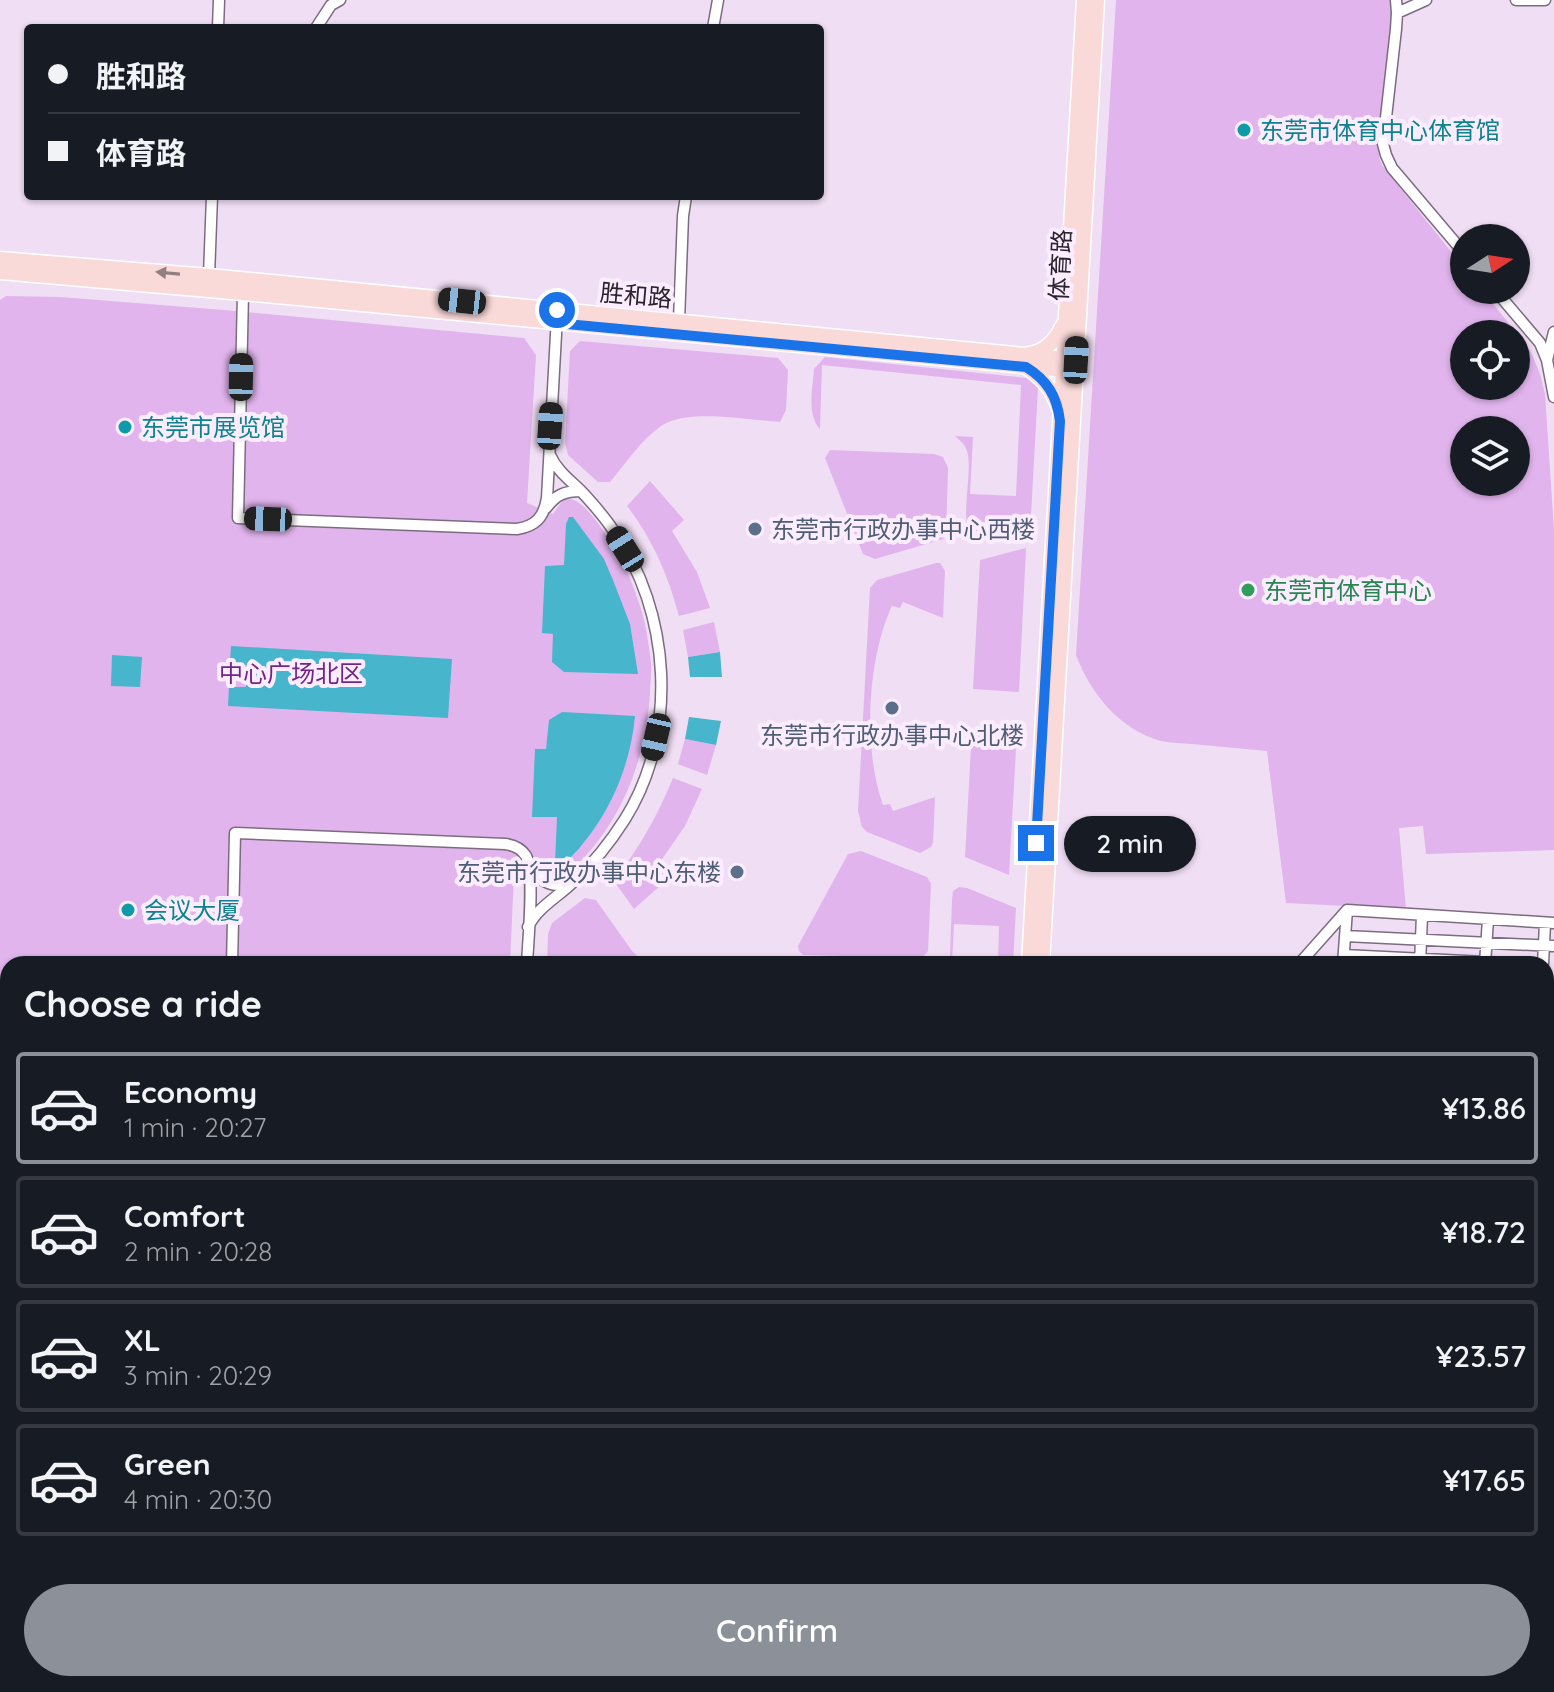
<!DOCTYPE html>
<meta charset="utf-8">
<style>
body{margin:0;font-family:Quicksand,"Noto Sans SC",sans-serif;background:#242831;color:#f1f3f6;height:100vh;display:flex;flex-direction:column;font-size:30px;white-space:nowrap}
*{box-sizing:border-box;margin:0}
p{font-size:26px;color:#9ea1a6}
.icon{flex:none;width:44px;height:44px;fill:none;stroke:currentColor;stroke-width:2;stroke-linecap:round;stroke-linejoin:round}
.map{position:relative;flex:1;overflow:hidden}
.side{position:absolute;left:0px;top:956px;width:1554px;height:736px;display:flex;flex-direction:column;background:#171b24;border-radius:24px 24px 0 0;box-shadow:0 2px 6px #0004}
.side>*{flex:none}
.top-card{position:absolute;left:24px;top:24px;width:800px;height:176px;border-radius:8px;box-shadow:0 2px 6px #0004;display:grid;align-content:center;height:176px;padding:0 24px;background:#171b24}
.needle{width:52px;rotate:78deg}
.controls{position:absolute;left:1450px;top:224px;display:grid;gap:16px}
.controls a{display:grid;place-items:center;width:80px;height:80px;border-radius:50%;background:#171b24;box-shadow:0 2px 6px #0004;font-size:40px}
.end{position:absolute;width:36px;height:36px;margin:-18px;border:10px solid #1a73e8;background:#fff;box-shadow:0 0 0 4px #fff}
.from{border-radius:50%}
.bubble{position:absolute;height:56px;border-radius:28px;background:#171b24;box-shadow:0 2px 6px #0004;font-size:26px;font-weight:600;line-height:56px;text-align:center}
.car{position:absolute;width:24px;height:48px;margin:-24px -12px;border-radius:10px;box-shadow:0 0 6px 2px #0007;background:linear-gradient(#222 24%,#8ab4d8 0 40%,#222 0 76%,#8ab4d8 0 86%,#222 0)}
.top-card b{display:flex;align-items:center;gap:28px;height:76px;font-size:30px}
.top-card b+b{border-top:2px solid #363941}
.top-card i{width:20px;height:20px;background:#f1f3f6}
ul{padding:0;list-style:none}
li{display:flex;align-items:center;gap:24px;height:112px;margin:0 16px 12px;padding:0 8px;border:4px solid #363941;border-radius:8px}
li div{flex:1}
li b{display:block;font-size:30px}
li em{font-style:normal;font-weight:600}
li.selected{border-color:#8c9099}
li>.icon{width:72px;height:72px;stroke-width:1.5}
h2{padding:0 24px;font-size:36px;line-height:96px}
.cta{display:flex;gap:16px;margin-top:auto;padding:16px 24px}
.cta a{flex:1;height:92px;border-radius:48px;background:#8c9099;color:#fff;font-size:32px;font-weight:600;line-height:92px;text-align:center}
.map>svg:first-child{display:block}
.built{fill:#e6d0ec}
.green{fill:#e1b4ed;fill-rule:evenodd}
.water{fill:#47b5cc}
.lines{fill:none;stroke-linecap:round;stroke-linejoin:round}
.minor-casing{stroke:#7c6c80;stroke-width:13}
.major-casing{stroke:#fff;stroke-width:17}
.minor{stroke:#fff;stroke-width:10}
.major{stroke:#fadad9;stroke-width:14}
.oneway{fill:#927f82}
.route{stroke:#1a73e8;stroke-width:10}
.culture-dot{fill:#0f9aa8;stroke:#fbedff;stroke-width:3}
.service-dot{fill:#5c6f8a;stroke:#fbedff;stroke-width:3}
.leisure-dot{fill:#2e9e5b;stroke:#fbedff;stroke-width:3}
.labels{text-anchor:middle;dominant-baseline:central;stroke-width:8;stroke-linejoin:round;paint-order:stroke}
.culture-label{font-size:24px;fill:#0d838f;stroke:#fbedff;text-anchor:start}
.street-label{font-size:24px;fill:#2b242c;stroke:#fbedff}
.service-label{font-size:24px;fill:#4e5e75;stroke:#fbedff;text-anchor:start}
.leisure-label{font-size:24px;fill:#27864d;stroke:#fbedff;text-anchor:start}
.park-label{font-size:24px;fill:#712683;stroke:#fbedff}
</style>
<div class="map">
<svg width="1554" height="1692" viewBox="0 0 1554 1692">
<rect width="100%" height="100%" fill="#f0def4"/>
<path class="built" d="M297 1684H500L508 1692H299Z
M573 1684H679L684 1692 560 1691Z
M683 1684H780L762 1692H688Z"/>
<path class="green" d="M1116 0H1391L1394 6 1379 139V157L1382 165 1464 268V290H1482L1530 350 1540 374 1545 394 1554 530V850L1426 854 1423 826 1399 828 1406 909 1286 903 1267 751C1242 749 1217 746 1192 744 1182 743 1171 743 1161 741 1119 729 1091 694 1076 655ZM1464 334H1516V386H1464ZM1464 430H1516V482H1464Z
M6 296 60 297 224 310 524 338 536 355 527 503 553 514C556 510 560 503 564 500 584 489 621 559 628 574 633 585 637 597 641 609 646 625 649 645 651 663 652 673 650 683 650 693 646 759 622 822 574 868 556 884 550 884 538 863L514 874 510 964H8V1046H0V300Z
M580 341 778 358 788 370 786 410 780 422C748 420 687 408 661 426 641 440 626 463 610 482H598L568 455 565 443 570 351Z
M825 357 1027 378 1038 388 1031 515 981 531C975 531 973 533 969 528 961 517 973 468 967 451 965 444 960 441 955 436L973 437 970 494 1016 496 1021 385 822 365 820 429C806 414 813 387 814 369Z
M830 450 934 454 943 457 948 468 946 535 943 539 875 559 863 554 825 458Z
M650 481 684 520 672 531 697 572 710 608 679 616C668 575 653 540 627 506Z
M1026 548 1019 692 973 689 980 560Z
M936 563H940L945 571 943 618 903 602 900 608 892 606C867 659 863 750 883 805L890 804 893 811 935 797 933 843 931 847 920 853 867 832 862 827 858 811 870 588 877 580Z
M714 622 720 652 688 657 683 630Z
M972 729 1017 731 1009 875 965 857Z
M685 739 716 745 707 775 678 764Z
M673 778 702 789 685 826 658 865 670 877 634 909 614 881C639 848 657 817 673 778Z
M861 851 927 877 931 884 928 951 922 958 803 955 799 951 798 946 848 854Z
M959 887 967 888 1016 908 1013 964H998L999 926 954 924 952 964H946L950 956 952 900 953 891Z
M585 898 596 900 632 951 646 964H547L548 934 552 923Z
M6 1085H8V1616L0 1614V1089Z
M1554 1139V1470L1546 1469V1141Z"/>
<path class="water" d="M569 517H573L604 559 613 580 630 624 638 674 564 672 552 662 553 634 542 633 545 566 564 565 566 524Z
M231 646 452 659 448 718 228 706 229 687H246L247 665 230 663Z
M720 652 722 677H690L688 657Z
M112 655 142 657 140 687 111 686Z
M562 712 635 716C630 772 604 827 563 865L555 863 557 817H532L535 749H546L549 720Z
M689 717 721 721 716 745 685 739Z"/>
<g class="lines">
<g class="minor-casing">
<path id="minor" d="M1396 0 1397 13 1396 29 1383 144 1386 155 1392 168 1464 253
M1516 0H1545
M1397 13 1426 0
M218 28 219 0
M316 28 331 5 340 0
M713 28 718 0
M209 276 212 196
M1495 290 1540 343 1547 360 1554 397
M243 293 238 518 517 529C536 526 544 517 547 498L557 316
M679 321 683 216 686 196
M1547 360 1554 332
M546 508C556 495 564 491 581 491
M531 868C543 884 553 888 572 883
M528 927C537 907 560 896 575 880 595 862 611 841 625 819 679 733 671 611 613 530 604 516 593 504 582 492 570 480 557 471 550 455
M1345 936 1554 946
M1344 955 1528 964
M232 964 235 833 505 844C513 845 521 848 526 856 535 873 528 941 527 964
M1299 964 1347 910
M1343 964 1347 910 1554 923
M1420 964 1422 915
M1485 964 1488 919
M1543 964 1545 923
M1546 986 1554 987
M1546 1007H1554
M1546 1028H1554
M1546 1052H1554
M1546 1080 1554 1081
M1546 1090 1554 1091
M0 1636 8 1637
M0 1646 8 1648
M276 1684 278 1692
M285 1684 288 1692
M522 1684 530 1692
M543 1691 557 1684
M817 1692 834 1684
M841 1692 857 1684
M1074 1692 1075 1684"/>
</g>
<g class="major-casing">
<path id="major" d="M0 259 209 276 1076 360
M0 272 243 293 1076 371
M1029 354C1046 352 1056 340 1063 325
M1026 367C1043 378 1053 390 1059 409
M1029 964 1084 0
M1042 964 1097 0
M0 1056 8 1058
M0 1080 8 1078
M1314 1684 1323 1692
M1333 1684 1342 1692"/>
</g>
<use href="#minor" class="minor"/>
<use href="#major" class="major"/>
</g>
<defs><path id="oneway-solid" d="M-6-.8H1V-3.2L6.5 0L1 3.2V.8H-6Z" transform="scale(2)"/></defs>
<use class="oneway" href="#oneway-solid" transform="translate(168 273) rotate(-175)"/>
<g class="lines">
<path class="route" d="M557 310 556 323 1026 367C1047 380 1057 396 1060 421L1036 843"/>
</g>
<g class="culture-dot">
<circle cx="1244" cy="130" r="8"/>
<circle cx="125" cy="427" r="8"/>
<circle cx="128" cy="910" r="8"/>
</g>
<g class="service-dot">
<circle cx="755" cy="529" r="8"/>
<circle cx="892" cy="708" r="8"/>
<circle cx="737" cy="872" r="8"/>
</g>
<circle class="leisure-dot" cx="1248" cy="590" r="8"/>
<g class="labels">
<g class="culture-label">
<text x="1260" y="130">东莞市体育中心体育馆</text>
<text x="141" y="427">东莞市展览馆</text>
<text x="144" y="910">会议大厦</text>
</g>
<g class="street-label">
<text transform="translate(1060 265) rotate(-87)">体育路</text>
<text transform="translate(636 295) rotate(5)">胜和路</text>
</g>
<g class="service-label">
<text x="771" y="529">东莞市行政办事中心西楼</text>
<text x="892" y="735" text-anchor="middle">东莞市行政办事中心北楼</text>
<text x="721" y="872" text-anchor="end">东莞市行政办事中心东楼</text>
</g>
<g class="leisure-label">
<text x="1264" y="590">东莞市体育中心</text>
</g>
<g class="park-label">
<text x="291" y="673">中心广场北区</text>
</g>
</g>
</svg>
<div class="controls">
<a><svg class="needle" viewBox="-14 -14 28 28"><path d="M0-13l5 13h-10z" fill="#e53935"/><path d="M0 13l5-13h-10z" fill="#9ea1a6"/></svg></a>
<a><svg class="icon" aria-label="locate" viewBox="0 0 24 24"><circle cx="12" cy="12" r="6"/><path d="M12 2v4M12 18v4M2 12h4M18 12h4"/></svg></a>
<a><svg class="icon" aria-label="layers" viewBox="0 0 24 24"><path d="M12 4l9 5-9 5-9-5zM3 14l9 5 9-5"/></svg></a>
</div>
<i class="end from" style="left:557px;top:310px"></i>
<i class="end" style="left:1036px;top:843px"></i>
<div class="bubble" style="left:1064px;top:816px;width:132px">2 min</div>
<i class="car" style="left:462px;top:301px;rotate:276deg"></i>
<i class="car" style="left:1076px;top:360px;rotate:3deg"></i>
<i class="car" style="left:241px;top:377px;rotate:1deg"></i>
<i class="car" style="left:550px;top:426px;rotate:4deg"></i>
<i class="car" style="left:268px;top:519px;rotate:272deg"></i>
<i class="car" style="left:625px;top:549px;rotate:328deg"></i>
<i class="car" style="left:656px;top:737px;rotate:193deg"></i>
<div class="top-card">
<b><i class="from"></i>胜和路</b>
<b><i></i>体育路</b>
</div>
<section class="side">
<h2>Choose a ride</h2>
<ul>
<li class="selected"><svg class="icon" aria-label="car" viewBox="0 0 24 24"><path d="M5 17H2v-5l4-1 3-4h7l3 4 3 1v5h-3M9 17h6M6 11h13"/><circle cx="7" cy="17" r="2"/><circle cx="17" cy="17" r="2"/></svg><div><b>Economy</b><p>1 min · 20:27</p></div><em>¥13.86</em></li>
<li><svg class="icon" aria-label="car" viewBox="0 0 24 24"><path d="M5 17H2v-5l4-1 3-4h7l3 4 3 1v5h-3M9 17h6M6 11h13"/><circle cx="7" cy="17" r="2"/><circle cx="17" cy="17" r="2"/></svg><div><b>Comfort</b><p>2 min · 20:28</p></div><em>¥18.72</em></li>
<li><svg class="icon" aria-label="car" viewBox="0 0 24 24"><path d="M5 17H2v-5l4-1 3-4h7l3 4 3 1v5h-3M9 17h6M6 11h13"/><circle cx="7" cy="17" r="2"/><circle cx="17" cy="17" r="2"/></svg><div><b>XL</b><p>3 min · 20:29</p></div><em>¥23.57</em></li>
<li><svg class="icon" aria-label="car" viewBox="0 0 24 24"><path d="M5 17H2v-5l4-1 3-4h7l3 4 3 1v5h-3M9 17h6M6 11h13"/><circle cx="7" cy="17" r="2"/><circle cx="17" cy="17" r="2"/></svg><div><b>Green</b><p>4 min · 20:30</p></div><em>¥17.65</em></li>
</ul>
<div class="cta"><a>Confirm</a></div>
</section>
</div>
